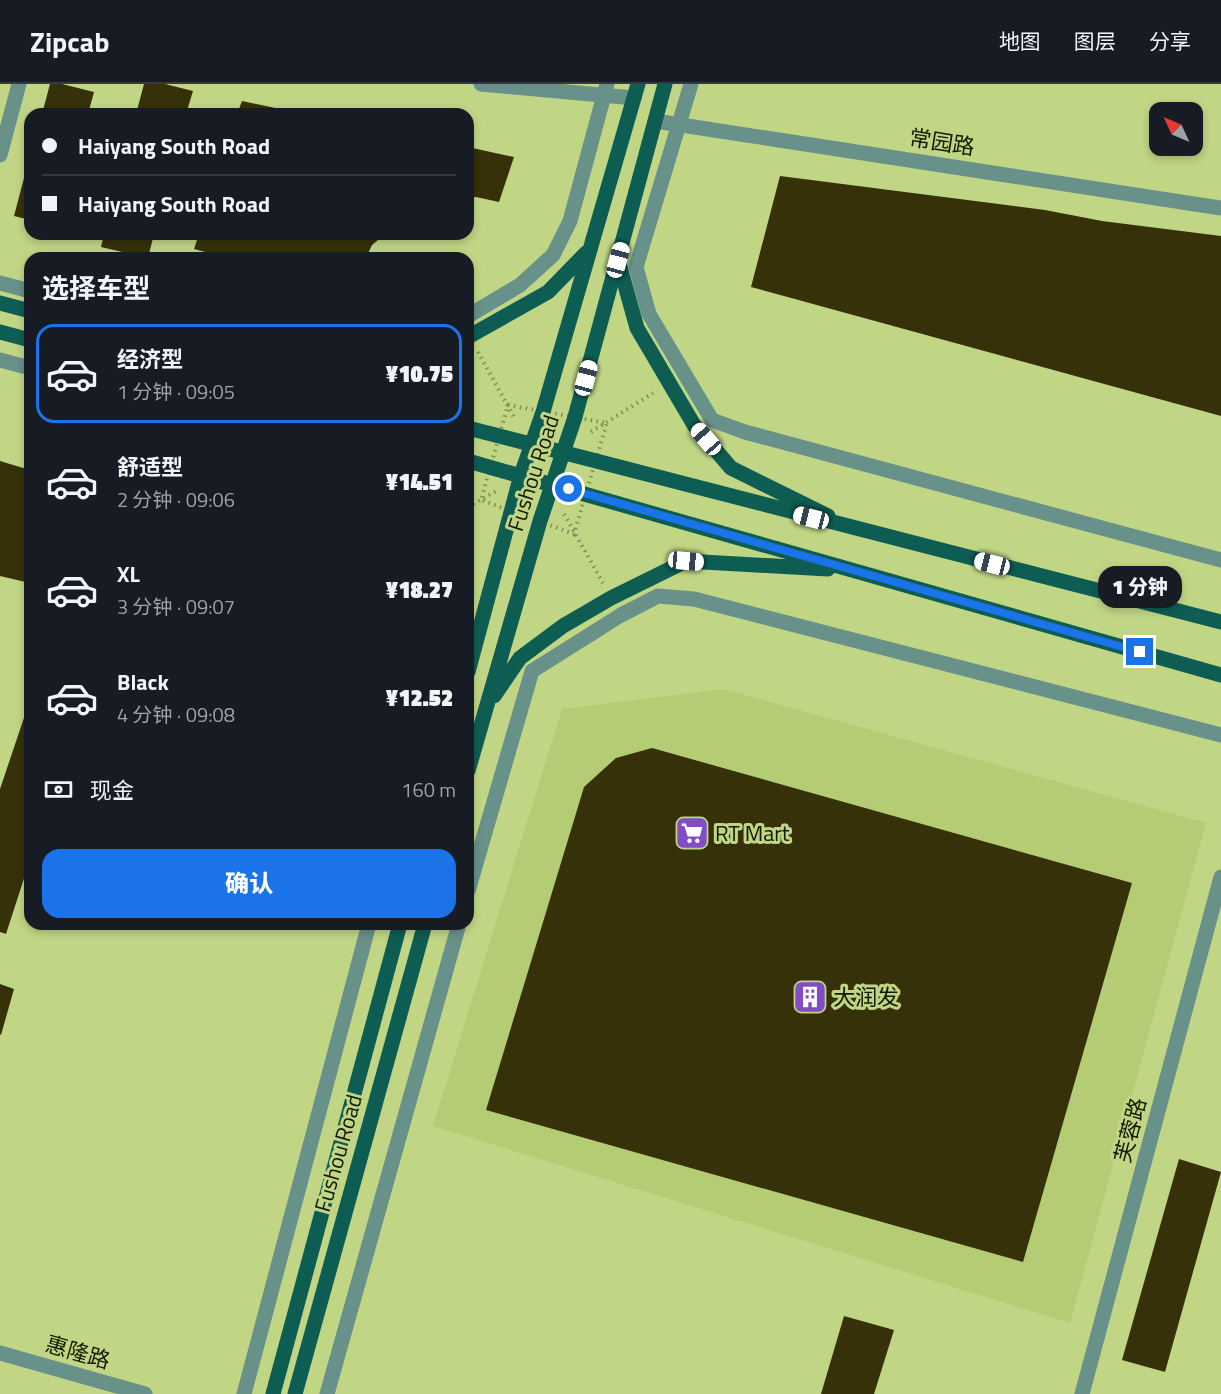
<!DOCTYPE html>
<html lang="zh">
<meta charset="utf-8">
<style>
body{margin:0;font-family:"Titillium Web","Noto Sans SC",sans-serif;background:#242831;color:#f1f3f6;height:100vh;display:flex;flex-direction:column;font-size:22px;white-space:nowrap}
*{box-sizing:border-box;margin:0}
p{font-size:20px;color:#9ea1a6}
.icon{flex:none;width:33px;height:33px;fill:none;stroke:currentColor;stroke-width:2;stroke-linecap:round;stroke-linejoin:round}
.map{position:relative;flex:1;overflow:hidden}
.sheet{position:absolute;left:24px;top:168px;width:450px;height:678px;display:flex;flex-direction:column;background:#171b24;border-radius:18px;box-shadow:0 3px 9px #0003}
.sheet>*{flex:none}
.top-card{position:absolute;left:24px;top:24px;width:450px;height:132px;border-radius:18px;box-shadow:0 3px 9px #0003;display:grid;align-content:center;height:132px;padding:0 18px;background:#171b24}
.needle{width:39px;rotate:314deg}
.controls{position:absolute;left:1149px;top:18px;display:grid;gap:12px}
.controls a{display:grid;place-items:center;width:54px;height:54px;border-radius:12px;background:#171b24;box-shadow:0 3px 9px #0003;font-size:30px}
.end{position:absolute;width:27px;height:27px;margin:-14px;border:8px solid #1a73e8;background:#fff;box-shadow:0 0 0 3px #fff}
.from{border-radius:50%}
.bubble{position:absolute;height:42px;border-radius:18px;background:#171b24;box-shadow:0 3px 9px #0003;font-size:20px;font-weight:800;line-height:42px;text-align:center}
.car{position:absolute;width:18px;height:36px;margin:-18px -9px;border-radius:8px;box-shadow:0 0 4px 2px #0007;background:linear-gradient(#fff 24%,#345 0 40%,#fff 0 76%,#345 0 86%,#fff 0)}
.top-card b{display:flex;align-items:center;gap:21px;height:57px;font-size:22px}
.top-card b+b{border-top:2px solid #363941}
.top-card i{width:15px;height:15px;background:#f1f3f6}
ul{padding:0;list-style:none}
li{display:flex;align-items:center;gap:18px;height:99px;margin:0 12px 9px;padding:0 6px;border:3px solid transparent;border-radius:18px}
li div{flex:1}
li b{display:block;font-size:22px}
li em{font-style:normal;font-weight:800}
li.on{border-color:#1a73e8}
li>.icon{width:54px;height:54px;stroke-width:1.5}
h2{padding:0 18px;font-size:27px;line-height:72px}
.pay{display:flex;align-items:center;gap:15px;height:66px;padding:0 18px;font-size:22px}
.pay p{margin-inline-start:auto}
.primary-button{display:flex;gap:12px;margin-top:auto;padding:12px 18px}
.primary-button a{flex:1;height:69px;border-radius:18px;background:#1a73e8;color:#fff;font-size:24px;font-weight:800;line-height:69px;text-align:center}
header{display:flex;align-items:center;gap:36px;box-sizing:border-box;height:84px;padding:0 30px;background:#171b24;border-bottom:2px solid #363941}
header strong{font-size:28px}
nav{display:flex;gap:33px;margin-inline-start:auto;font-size:21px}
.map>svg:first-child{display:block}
.built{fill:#b4cc73}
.building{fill:#363108}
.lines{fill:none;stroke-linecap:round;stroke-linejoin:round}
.path{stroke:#7e8f53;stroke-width:4;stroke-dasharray:1.5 4.5;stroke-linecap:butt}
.minor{stroke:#679189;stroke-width:15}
.major{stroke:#0e5d53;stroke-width:15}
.route{stroke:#1a73e8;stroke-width:8}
.labels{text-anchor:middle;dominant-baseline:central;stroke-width:6;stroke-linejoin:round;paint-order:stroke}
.street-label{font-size:22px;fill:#131a00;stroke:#c0d685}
.poi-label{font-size:22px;fill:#131a00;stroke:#c0d685;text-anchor:start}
</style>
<header>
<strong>Zipcab</strong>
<nav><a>地图</a><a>图层</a><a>分享</a></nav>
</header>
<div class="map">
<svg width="1221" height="1310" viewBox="0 0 1221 1310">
<rect width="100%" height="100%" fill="#c0d685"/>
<path class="built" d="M723 605 1206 739 1070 1239 433 1042 562 625Z"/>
<path class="building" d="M50 0H62L94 8 88 30H42Z
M144 0H165L193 7 186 30H136Z
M242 17 299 29V30H237Z
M468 63 514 73 499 118 476 113 468 114Z
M29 75H30V136L14 132Z
M780 92 1045 126 1102 137 1221 152V332L751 203Z
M104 150H154L148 174 101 163Z
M199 150H385L372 161 366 174H227L194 165Z
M0 377 30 386V499L0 492Z
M30 616V776L6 850 0 848V705Z
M652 664 1132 799 1023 1178 486 1026 584 703 616 674Z
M0 900 14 905 1 951 0 950Z
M1179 1075 1221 1088 1165 1288 1122 1276Z
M844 1232 894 1246 874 1310H821Z"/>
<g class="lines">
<path class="path" d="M478 268 515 335
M508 321 607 339 574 450 481 416Z
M591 348 653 309
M468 423 498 406
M564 430 603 499"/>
<path class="minor" d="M481 0 634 14
M691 0 636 183 649 230 712 336 745 348 1221 476
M655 37 1221 124
M0 71 19 0
M0 199 30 207
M468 232 520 201 553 171 570 137 607 0
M0 276 30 284
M468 807 532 587 621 531 658 512 694 515 1221 651
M0 1269 145 1310
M244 1310 369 840
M327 1310 459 840
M1082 1310 1221 793"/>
<path class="major" d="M618 176 637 244 694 341 731 384 828 432
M0 219 30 227
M0 248 30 256
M468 253 548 208 586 169
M468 344 1221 538
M468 377 1221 591
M468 588 521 391 543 328 638 0
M494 612 520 574 563 542 611 514 686 477 828 485
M468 687 540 437 575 333 665 0
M273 1310 400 840
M295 1310 425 840"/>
</g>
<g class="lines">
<path class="route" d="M569 405 1140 568"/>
</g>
<defs>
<g id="supermarket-square" transform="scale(1.725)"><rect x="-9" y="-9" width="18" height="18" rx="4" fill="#824cc4" stroke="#c0d685"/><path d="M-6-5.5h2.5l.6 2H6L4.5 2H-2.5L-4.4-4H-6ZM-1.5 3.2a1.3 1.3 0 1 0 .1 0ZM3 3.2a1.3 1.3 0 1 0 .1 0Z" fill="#fff"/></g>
<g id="building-square" transform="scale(1.725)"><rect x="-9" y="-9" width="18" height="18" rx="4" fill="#824cc4" stroke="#c0d685"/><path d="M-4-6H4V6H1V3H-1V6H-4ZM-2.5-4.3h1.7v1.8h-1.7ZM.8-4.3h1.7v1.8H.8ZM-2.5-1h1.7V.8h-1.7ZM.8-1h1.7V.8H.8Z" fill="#fff"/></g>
</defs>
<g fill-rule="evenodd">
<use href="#supermarket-square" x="692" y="749"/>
<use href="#building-square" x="810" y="913"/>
</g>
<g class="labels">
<g class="street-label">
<text transform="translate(942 58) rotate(9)">常园路</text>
<text transform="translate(533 389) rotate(-72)">Fushou Road</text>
<text transform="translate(1130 1046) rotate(-75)">芙蓉路</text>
<text transform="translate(338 1069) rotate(-74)">Fushou Road</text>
<text transform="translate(78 1268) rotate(16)">惠隆路</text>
</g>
<g class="poi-label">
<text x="715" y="749">RT Mart</text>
<text x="833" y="913">大润发</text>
</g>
</g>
</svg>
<div class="controls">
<a><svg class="needle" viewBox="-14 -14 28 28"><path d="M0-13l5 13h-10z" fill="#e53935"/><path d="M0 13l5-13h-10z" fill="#9ea1a6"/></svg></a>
</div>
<i class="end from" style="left:569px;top:405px"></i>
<i class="end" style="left:1140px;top:568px"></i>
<div class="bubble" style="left:1098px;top:482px;width:84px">1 分钟</div>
<i class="car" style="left:618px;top:176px;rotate:15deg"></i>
<i class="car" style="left:586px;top:294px;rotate:15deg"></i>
<i class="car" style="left:706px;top:355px;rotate:319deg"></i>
<i class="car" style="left:811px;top:434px;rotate:284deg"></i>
<i class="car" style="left:686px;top:477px;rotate:95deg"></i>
<i class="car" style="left:992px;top:480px;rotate:284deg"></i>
<div class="top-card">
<b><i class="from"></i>Haiyang South Road</b>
<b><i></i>Haiyang South Road</b>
</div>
<section class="sheet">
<h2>选择车型</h2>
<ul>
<li class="on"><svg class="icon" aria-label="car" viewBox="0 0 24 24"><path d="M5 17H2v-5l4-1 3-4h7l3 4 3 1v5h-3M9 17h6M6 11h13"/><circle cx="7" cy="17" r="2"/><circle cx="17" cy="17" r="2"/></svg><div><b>经济型</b><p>1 分钟 · 09:05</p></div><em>¥10.75</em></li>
<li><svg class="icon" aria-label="car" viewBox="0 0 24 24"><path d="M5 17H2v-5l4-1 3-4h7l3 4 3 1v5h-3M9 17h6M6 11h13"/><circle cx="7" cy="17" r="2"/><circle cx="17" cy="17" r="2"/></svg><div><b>舒适型</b><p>2 分钟 · 09:06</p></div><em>¥14.51</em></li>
<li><svg class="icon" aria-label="car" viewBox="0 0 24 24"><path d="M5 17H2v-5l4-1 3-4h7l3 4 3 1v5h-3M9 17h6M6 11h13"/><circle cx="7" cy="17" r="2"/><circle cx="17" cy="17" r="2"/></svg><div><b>XL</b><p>3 分钟 · 09:07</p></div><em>¥18.27</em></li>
<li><svg class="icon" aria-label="car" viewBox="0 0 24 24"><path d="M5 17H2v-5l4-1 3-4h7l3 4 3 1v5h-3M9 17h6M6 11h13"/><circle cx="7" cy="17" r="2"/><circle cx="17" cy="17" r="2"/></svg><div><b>Black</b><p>4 分钟 · 09:08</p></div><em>¥12.52</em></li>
</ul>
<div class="pay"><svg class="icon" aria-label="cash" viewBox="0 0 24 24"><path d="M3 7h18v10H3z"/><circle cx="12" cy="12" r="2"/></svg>现金<p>160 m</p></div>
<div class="primary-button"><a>确认</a></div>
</section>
</div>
